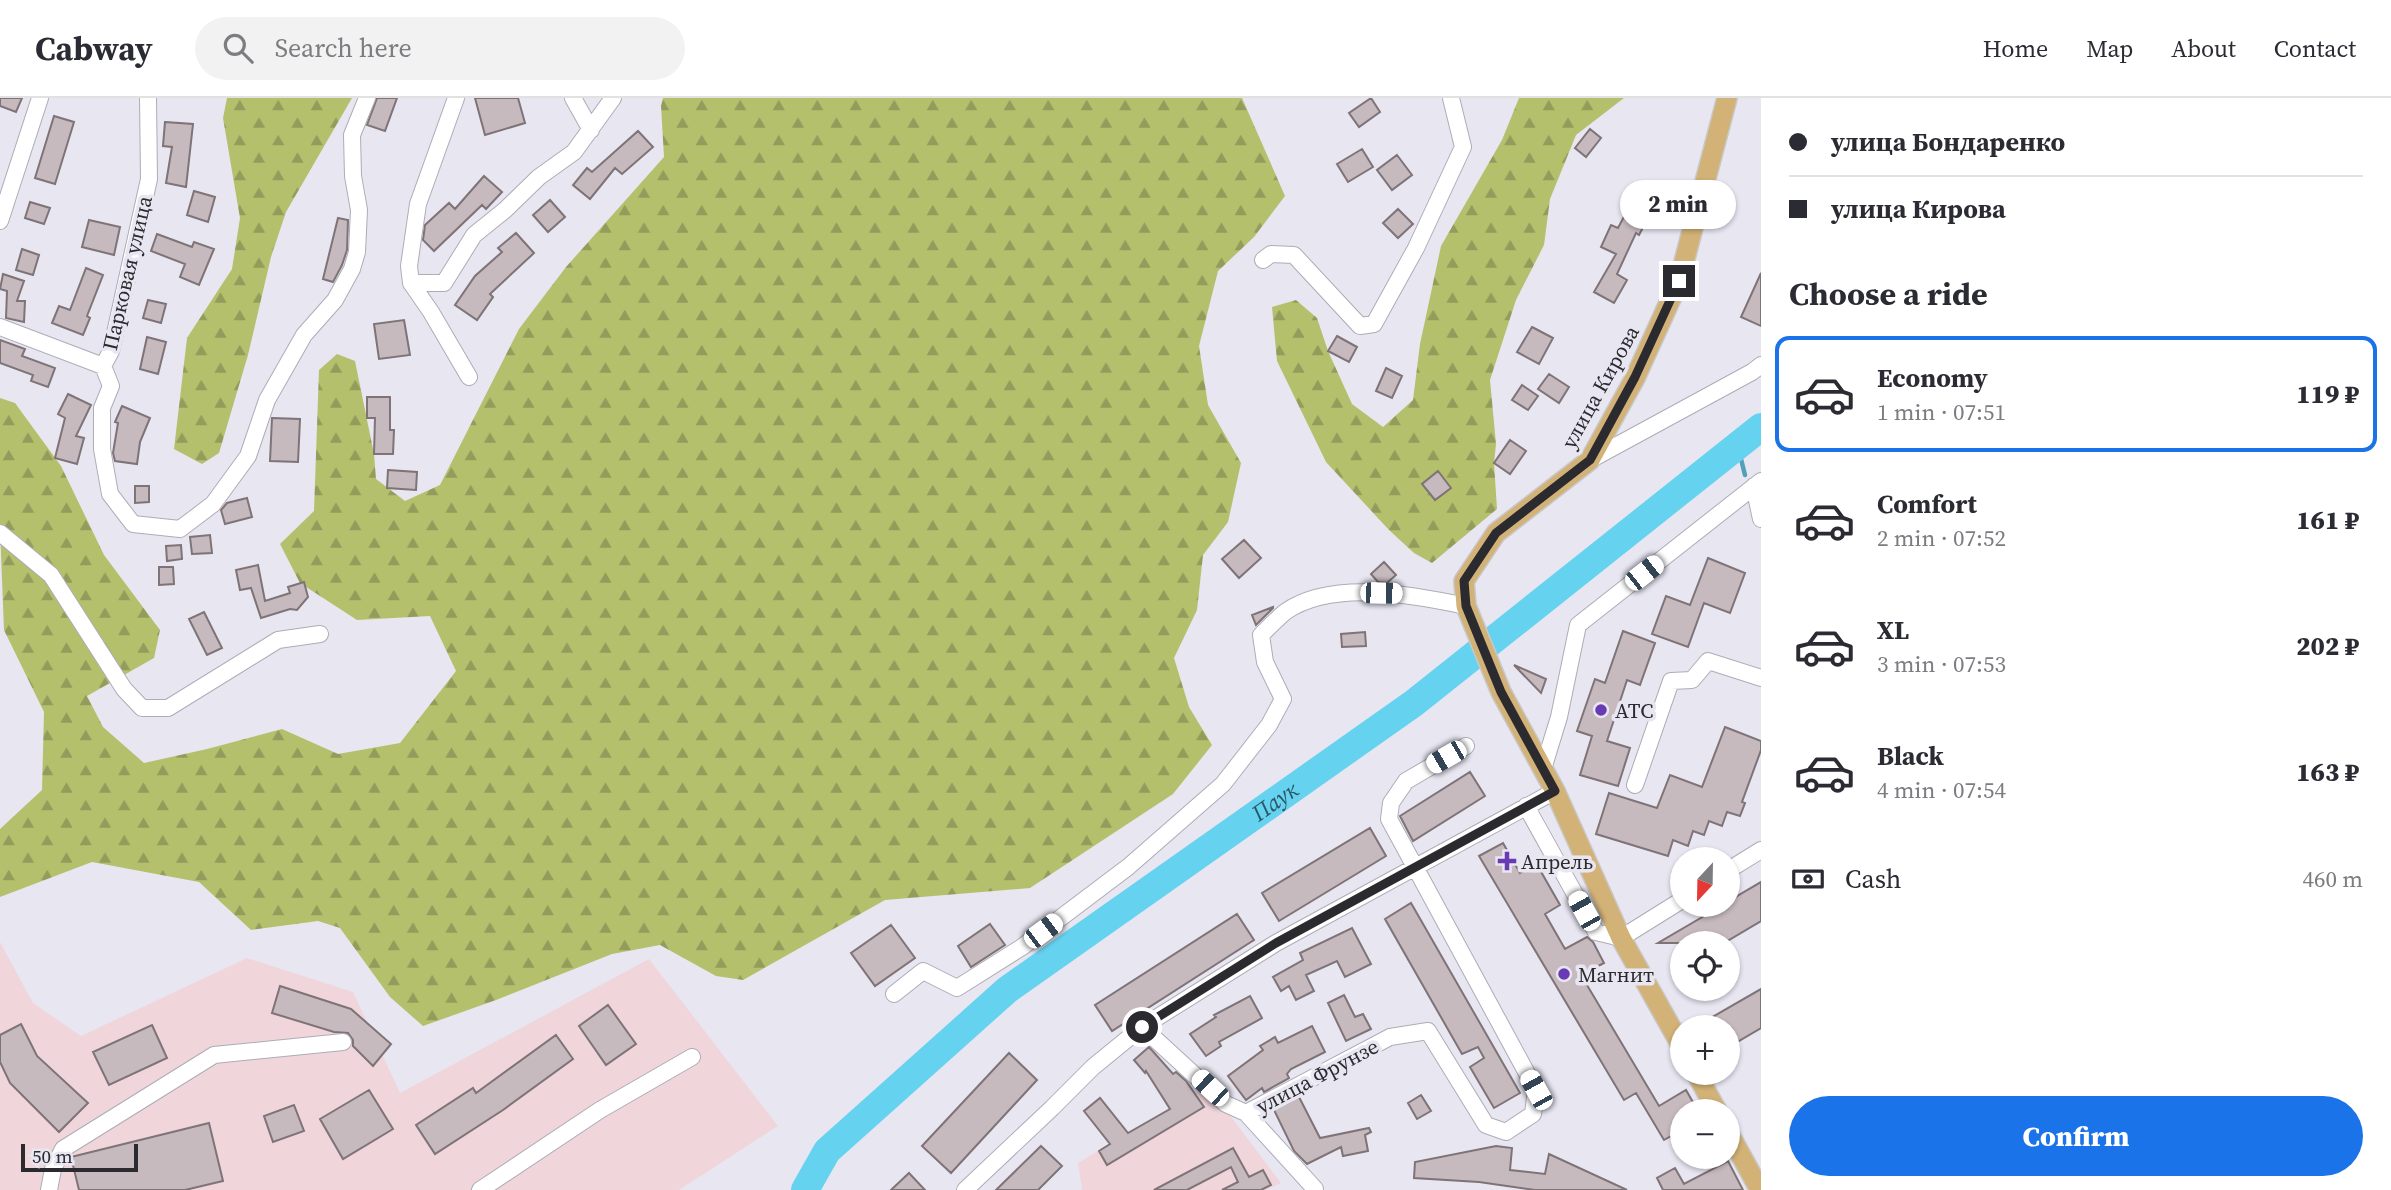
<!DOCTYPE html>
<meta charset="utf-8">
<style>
body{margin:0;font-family:"Source Serif 4",serif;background:#f2f2f3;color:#2b2b33;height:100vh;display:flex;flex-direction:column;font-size:26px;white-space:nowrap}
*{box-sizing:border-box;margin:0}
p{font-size:23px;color:#7c7c81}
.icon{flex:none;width:38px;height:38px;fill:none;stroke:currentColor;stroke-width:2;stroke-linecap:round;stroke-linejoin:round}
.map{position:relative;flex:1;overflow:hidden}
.drawer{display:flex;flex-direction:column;background:#fff;width:630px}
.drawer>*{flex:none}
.top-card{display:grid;align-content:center;height:154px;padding:0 28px;background:#fff}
.needle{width:46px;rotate:202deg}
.controls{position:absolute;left:1670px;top:749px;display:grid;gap:14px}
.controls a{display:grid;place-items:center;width:70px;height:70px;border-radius:50%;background:#fff;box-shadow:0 2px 5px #0004;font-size:35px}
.scale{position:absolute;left:21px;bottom:18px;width:117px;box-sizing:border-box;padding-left:7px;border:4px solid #2b2b2f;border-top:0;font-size:19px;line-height:24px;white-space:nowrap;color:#2b2b2f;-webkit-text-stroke:5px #e7e6f1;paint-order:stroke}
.end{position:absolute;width:32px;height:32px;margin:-16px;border:9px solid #2b2b2f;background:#fff;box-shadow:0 0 0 4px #fff}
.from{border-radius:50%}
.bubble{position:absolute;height:49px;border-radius:24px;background:#fff;box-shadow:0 2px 5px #0004;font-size:23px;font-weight:800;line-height:49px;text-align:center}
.car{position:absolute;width:21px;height:42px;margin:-21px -10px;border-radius:9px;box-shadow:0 0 5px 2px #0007;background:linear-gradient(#fff 24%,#345 0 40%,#fff 0 76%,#345 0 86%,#fff 0)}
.top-card b{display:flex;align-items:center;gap:24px;height:66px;font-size:26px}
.top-card b+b{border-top:2px solid #e1e1e2}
.top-card i{width:18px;height:18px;background:#2b2b33}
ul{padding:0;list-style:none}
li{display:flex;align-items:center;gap:21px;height:116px;margin:0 14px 10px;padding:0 14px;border:4px solid transparent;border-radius:14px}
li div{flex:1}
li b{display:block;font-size:26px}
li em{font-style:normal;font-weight:800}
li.active{border-color:#1a73e8}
li>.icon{width:63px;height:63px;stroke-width:1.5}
h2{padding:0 28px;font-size:32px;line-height:84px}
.pay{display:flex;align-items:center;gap:18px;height:77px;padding:0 28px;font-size:26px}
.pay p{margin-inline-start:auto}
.action{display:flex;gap:14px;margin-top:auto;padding:14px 28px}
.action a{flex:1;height:80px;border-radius:42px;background:#1a73e8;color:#fff;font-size:28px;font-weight:800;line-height:80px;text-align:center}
header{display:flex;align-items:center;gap:42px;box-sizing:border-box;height:98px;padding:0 35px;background:#fff;border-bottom:2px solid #e1e1e2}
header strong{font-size:33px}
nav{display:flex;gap:38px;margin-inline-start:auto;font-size:24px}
.search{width:490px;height:63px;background:#f2f2f3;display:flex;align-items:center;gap:18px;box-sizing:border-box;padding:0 24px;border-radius:38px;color:#7c7c81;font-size:26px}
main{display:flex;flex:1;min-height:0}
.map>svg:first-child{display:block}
.industrial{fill:#f0d6da}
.forest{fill:url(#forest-firs)}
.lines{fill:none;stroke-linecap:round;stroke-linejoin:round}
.stream{stroke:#54a0b6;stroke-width:4.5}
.river{stroke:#65d2f0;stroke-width:28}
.building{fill:#c6babf;stroke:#7e7377;stroke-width:2}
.minor-casing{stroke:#adacb7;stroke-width:18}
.major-casing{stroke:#c8c8c9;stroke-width:22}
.minor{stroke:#fff;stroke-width:16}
.major{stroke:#d2b276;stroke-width:19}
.route{stroke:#2b2b2f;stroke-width:9}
.poi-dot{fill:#683bb3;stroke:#e7e6f1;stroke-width:2.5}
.labels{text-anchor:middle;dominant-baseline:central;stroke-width:7;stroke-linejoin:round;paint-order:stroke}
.street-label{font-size:21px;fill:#2b2b2f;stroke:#e7e6f1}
.poi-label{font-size:21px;fill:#2b2b2f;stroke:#e7e6f1;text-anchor:start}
.water-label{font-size:23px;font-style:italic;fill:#295865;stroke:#e7e6f1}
</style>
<header>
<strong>Cabway</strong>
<div class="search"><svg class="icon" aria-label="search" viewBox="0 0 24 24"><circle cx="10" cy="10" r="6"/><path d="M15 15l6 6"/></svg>Search here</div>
<nav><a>Home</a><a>Map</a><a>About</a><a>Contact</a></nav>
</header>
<main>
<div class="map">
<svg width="1761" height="1092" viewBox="0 0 1761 1092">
<defs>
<pattern id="forest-firs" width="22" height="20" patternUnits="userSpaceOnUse" patternTransform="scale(1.75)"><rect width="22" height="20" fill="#b5c06d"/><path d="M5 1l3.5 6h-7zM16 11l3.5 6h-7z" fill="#939c5a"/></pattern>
</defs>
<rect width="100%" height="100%" fill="#e7e6f1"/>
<path class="industrial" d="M0 844 33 905 81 938 247 860 353 894 400 995 649 861 778 1028 679 1092H0Z
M1207 987 1281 1085 1266 1092H1082L1078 1065Z"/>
<path class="forest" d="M227 0H352L286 114 271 159 248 257 219 355 202 366 174 351 187 240 232 171 240 120 223 20Z
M663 0H1242L1285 98 1254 139 1218 173 1199 248 1208 307 1241 365 1228 424 1203 457 1197 512 1174 560 1189 609 1212 647 1173 696 1030 790 885 802 743 882 716 878 660 847 612 856 496 902 423 928 390 899 340 830 318 823 251 832 199 784 92 764 0 799V731L42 692 44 614 4 532 0 430V300L15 305 61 368 104 457 160 532 154 560 87 598 103 629 144 665 207 651 282 631 338 656 400 645 456 573 430 518 357 522 300 485 280 446 314 413 319 272 337 256 355 263 374 356 376 381 405 403 440 387 519 231 566 169 664 59 661 8Z
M1519 0H1624L1576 37 1550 101 1544 147 1516 202 1490 282 1496 346 1494 365 1497 411 1432 465 1414 455 1389 432 1326 364 1277 263 1272 209 1296 202 1317 220 1328 253 1352 306 1383 329 1413 302 1420 246 1441 148 1502 42Z"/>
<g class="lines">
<path class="stream" d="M1738 349 1745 377"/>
<path class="river" id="s1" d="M805 1092 827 1053 1007 892 1414 605 1761 329"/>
</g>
<path class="building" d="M0 0H22L16 14 0 8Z
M377 0H397L385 33 367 27Z
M475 0H518L525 25 485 37Z
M1371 0 1380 14 1359 29 1349 15Z
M54 18 74 24 55 86 35 80Z
M165 24 193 26 186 89 166 85 172 49 163 48Z
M1590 31 1601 40 1586 59 1575 50Z
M638 33 653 49 622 76 615 70 590 101 573 87 587 70 592 74Z
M1362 51 1373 69 1348 84 1337 66Z
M1397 57 1412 77 1392 92 1377 72Z
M484 78 502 94 486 111 482 107 434 153 423 142 425 127 449 105 455 111Z
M194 93 215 99 208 124 187 117Z
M550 102 565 119 548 134 533 117Z
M30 104 50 110 44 126 25 120Z
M1398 111 1413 126 1398 140 1383 125Z
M1628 111 1647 122 1639 137 1636 135 1617 176 1627 182 1614 205 1594 194 1616 156 1601 149 1611 127 1618 130Z
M338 120 348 122 347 152 342 167 333 184 323 181Z
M89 122 120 129 114 157 82 149Z
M516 135 534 155 490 196 493 199 477 222 455 207 475 178 502 154 498 150Z
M157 136 192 149 194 144 214 151 199 187 180 179 185 166 151 153Z
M22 151 39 157 33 177 16 172Z
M86 170 103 177 87 218 90 220 83 237 52 225 59 208 70 212Z
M1761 175V228L1741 219Z
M3 176 24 183 17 203H25L24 224 6 220 7 193 0 191Z
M148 202 166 206 161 225 143 220Z
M404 222 410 257 379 261 374 226Z
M1532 229 1553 240 1539 266 1517 254Z
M1337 238 1357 249 1349 264 1328 253Z
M147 239 166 244 158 276 140 271Z
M0 242 25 251 22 258 55 270 48 289 31 283 33 277 0 265Z
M1386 270 1402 278 1392 300 1376 293Z
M1549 276 1569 289 1559 305 1538 291Z
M1522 287 1538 298 1528 312 1512 302Z
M68 296 91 307 76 338 84 340 77 366 55 360 65 320 58 316Z
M367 299H390V332H394L393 356H374L375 320H367Z
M122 308 150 320 140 344 137 366 115 363 113 355 118 325 115 324Z
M272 320 300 321 298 364 270 363Z
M1510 342 1526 353 1510 376 1494 365Z
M388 372 417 374 416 392 387 390Z
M1438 373 1451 390 1435 402 1422 386Z
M135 388H149V404L135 405Z
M247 400 252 419 225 426 221 412 227 405Z
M210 437 212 455 192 456 190 439Z
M1244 442 1261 460 1239 480 1222 461Z
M181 447 182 461 167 463 166 448Z
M1708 460 1745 475 1730 515 1704 505 1688 549 1652 536 1666 498 1690 507Z
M1384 464 1396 477 1387 485 1378 484 1371 476Z
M258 467 265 503 290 495 288 489 304 484 308 499 297 512 290 511 261 520 251 490 240 492 236 472Z
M159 469H173L174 486 159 487Z
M1273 509V510L1256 527 1252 517Z
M204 514 222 550 207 557 189 521Z
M1623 533 1655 545 1640 587 1627 582 1607 643 1630 650 1618 688 1580 677 1592 638 1577 633 1595 581 1605 585Z
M1365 534 1366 548 1342 549 1341 536Z
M1514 567 1546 581 1541 595Z
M1725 629 1761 643V652L1742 704 1745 705 1740 718 1727 714 1722 728 1709 723 1704 737 1693 733 1688 748 1673 742 1668 758 1596 736 1609 695 1657 710 1670 677 1702 689Z
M1470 674 1485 698 1413 743 1400 718Z
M1370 730 1386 758 1279 823 1262 795Z
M1503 745 1520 775 1536 765 1560 807 1545 816 1565 851 1587 839 1593 844 1604 865 1581 877 1659 1008 1686 992 1698 1013H1682V1032L1664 1042 1636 995 1624 1002 1479 758Z
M1761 784V823L1724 845H1658L1723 807H1727V804Z
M1411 805 1520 995 1494 1010 1470 969 1484 960 1478 949 1462 956 1385 821Z
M1237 816 1254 842 1112 933 1095 907Z
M990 826 1005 847 971 869 958 848Z
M891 827 915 860 875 888 851 855Z
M1352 830 1371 866 1345 879 1337 863 1306 877 1314 893 1296 902 1289 888 1281 893 1273 879 1303 862 1300 855Z
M280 888 351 911 391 946 373 968 353 948V942L348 935 334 934 272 915Z
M1761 891V930L1727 950V929H1695Z
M1344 897 1355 919 1363 916 1371 931 1346 943 1328 905Z
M1250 898 1262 920 1219 944 1221 948 1206 958 1190 936 1216 919 1214 917Z
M608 907 636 946 606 967 579 928Z
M21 926 37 958 88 1005 59 1034 10 985 0 964V937Z
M152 927 167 960 109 987 93 954Z
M1312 928 1325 954 1291 971 1287 976 1289 980 1264 994 1262 990 1246 1002 1228 978 1263 952 1260 948 1275 939 1278 945Z
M556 937 573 961 503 1012 435 1056 416 1027 473 990 476 995Z
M1149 949 1173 976 1176 974 1186 983 1204 1009 1107 1067 1099 1053 1110 1046 1084 1013 1100 1000 1128 1035 1170 1011 1146 973 1145 975 1134 962Z
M1009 955 1037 982 951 1075 922 1048Z
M369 992 393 1031 343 1061 320 1021Z
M1421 997 1431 1013 1417 1021 1408 1005Z
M1299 999 1320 1040 1369 1030 1371 1034 1365 1037 1368 1053 1343 1058 1341 1049 1307 1066 1294 1053 1274 1012Z
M294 1007 304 1033 273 1044 264 1018Z
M209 1025 223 1083 185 1092H79L71 1059Z
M1041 1048 1062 1068 1038 1092H996Z
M1496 1048 1512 1050 1510 1072 1545 1076 1549 1056 1627 1092H1535L1479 1084 1414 1080 1415 1064Z
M1233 1050 1249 1079 1263 1072 1271 1087 1261 1092H1222L1238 1084 1231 1069 1187 1092H1154Z
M1728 1063 1743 1092H1663L1657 1080 1675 1070 1684 1086Z
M909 1075 925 1092H891Z"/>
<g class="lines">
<g class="minor-casing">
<path id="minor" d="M148 0 149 81 111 253 103 268 111 288 102 310V351L110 396 133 426 180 431 213 406 248 358 267 302 304 237 335 202 352 171 357 154 359 112 353 78 352 37 367 0
M456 0 418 106 409 168 411 185 431 214 469 279
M573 0 591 32
M0 123 40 0
M1263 162 1271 156 1294 157 1360 228 1374 226 1416 150 1463 49 1451 0
M411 185H444L474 137 505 112 539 79 574 54 613 0
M0 229 103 268
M1590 362 1752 274 1761 267
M1754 388 1761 421
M0 435 51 477 124 591 142 610H168L278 542 320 536
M1543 671 1559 619 1578 527 1761 383
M1635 687 1671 583 1692 582 1708 563 1761 580
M1526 708 1596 834 1621 840 1682 802
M1727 773 1761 752
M894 896 923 873 957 890 1022 849 1128 769 1223 686 1269 627 1283 601 1265 564 1261 537C1269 529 1277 521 1285 514 1332 481 1414 497 1466 508
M1142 929 1226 1006 1246 1015 1315 1091
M1246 1015 1390 939 1428 933 1486 1027 1506 1034 1533 1016 1536 992 1389 721 1391 705 1406 683 1466 648
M49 1092 53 1071 63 1051 214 957 343 944
M480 1092 600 1012 692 959
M965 1092 1052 1010 1093 969 1142 929 1276 845 1555 693"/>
</g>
<g class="major-casing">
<path id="major" d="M1682 949 1621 840 1555 693 1501 594 1466 508 1464 483 1496 435 1590 362 1635 280 1679 183 1727 0
M1696 975 1717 1013
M1727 1032 1760 1092"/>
</g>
<use href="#minor" class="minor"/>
<use href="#major" class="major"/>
</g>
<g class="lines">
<path class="route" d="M1142 929 1276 845 1555 693 1501 594 1466 508 1464 483 1496 435 1590 362 1635 279 1679 183"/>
</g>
<g class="poi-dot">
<circle cx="1601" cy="612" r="7"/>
<path d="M1503.5 752.5h7v7h7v7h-7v7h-7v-7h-7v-7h7z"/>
<circle cx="1564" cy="876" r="7"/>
</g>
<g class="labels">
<g class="street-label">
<text transform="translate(127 175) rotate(-77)">Парковая улица</text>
<text transform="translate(1600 289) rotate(-61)">улица Кирова</text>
<text transform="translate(1317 978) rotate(-28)">улица Фрунзе</text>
</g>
<g class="poi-label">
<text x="1615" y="612">АТС</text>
<text x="1521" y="763">Апрель</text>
<text x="1578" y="876">Магнит</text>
</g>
<g class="water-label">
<text stroke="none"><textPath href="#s1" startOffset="614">Паук</textPath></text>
</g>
</g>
</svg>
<div class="controls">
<a><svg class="needle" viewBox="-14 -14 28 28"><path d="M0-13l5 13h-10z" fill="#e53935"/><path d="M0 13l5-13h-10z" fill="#7c7c81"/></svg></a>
<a><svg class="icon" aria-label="locate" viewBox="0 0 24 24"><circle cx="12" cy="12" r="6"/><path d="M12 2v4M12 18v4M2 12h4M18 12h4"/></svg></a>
<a>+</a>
<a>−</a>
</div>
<div class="scale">50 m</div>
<i class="end from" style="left:1142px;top:929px"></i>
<i class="end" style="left:1679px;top:183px"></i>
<div class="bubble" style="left:1620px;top:82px;width:116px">2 min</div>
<i class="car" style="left:1644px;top:475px;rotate:52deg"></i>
<i class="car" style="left:1381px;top:495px;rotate:91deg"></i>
<i class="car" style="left:1446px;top:659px;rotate:240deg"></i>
<i class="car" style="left:1584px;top:813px;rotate:331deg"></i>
<i class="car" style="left:1043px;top:833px;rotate:53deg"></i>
<i class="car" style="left:1210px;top:990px;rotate:313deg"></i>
<i class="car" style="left:1536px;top:992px;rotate:331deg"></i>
</div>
<section class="drawer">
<div class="top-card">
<b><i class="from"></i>улица Бондаренко</b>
<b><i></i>улица Кирова</b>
</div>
<h2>Choose a ride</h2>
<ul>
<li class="active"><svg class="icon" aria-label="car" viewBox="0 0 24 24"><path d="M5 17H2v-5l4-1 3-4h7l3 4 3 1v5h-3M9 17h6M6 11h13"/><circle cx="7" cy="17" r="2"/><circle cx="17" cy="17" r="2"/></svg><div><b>Economy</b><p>1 min · 07:51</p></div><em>119 ₽</em></li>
<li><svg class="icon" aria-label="car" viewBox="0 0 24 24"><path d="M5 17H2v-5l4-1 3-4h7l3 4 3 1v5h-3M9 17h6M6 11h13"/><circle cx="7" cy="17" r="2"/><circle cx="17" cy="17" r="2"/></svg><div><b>Comfort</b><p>2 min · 07:52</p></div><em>161 ₽</em></li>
<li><svg class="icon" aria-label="car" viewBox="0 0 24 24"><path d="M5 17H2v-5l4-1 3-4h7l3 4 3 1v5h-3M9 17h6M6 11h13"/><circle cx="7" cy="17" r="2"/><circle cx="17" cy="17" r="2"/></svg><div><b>XL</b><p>3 min · 07:53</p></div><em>202 ₽</em></li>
<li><svg class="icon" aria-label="car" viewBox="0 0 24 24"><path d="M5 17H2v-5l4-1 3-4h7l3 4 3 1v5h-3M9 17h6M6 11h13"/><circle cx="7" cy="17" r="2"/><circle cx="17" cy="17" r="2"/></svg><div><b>Black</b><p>4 min · 07:54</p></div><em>163 ₽</em></li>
</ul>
<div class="pay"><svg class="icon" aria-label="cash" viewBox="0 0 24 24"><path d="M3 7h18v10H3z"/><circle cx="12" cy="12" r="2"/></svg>Cash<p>460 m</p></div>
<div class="action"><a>Confirm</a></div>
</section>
</main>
